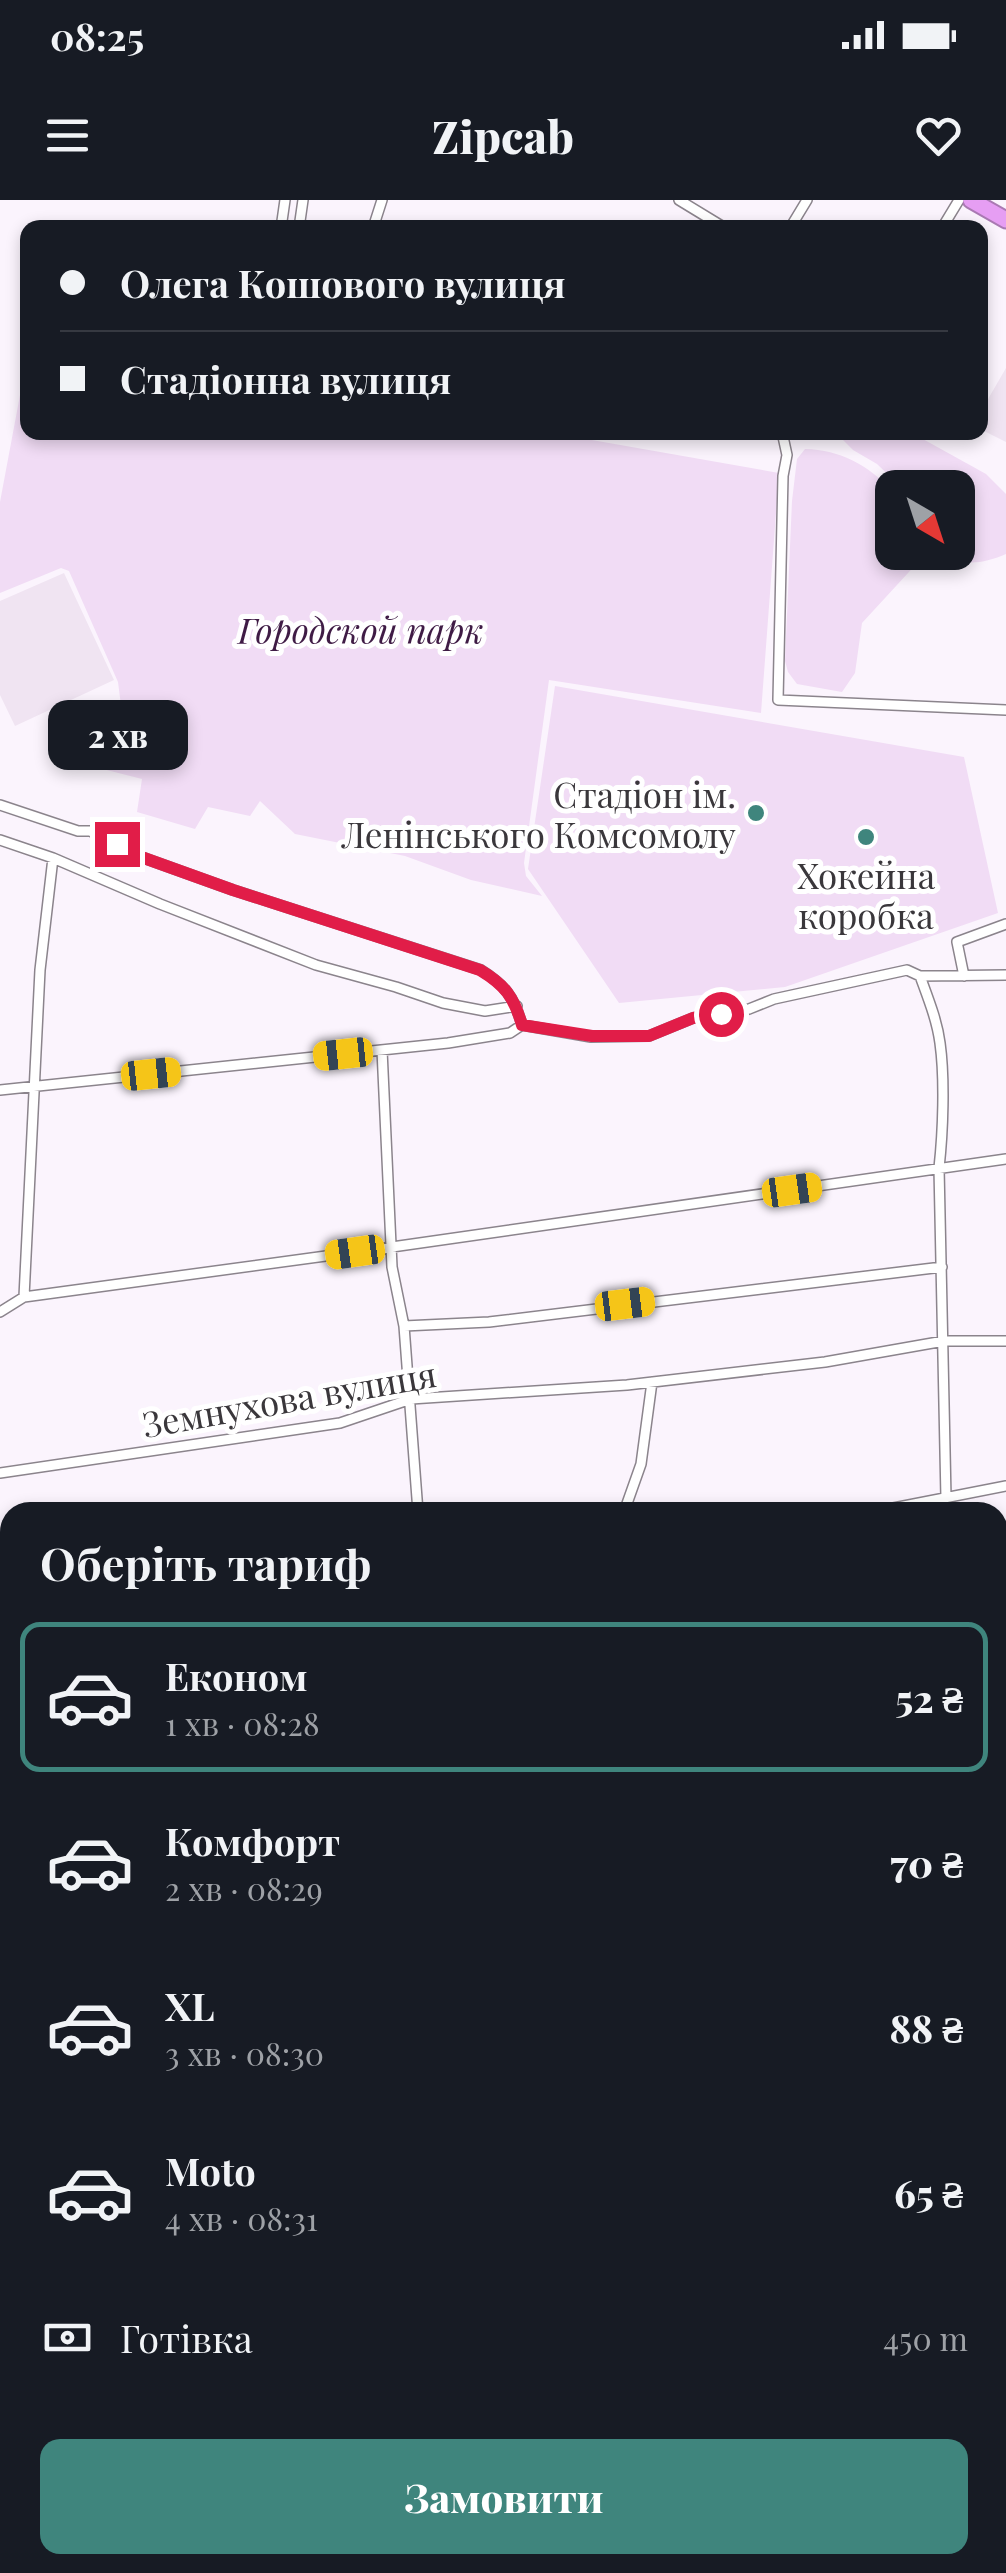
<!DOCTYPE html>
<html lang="uk">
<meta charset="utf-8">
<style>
body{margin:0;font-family:"Playfair Display",serif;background:#242831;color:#f1f3f6;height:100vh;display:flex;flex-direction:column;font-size:38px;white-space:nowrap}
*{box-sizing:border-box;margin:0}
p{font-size:32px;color:#9ea1a6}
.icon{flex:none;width:55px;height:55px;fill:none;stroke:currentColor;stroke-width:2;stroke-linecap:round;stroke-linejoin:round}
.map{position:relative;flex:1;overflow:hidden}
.side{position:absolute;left:0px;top:1302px;width:1008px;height:1072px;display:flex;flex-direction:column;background:#171b24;border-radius:30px 30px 0 0;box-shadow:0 5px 15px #0003}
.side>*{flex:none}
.banner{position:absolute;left:20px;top:20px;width:968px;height:220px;border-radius:20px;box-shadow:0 5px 15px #0003;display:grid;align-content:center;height:220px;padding:0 40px;background:#171b24}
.needle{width:65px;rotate:141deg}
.controls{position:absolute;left:875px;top:270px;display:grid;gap:20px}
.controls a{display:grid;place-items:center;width:100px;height:100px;border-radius:20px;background:#171b24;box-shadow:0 5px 15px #0003;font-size:50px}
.end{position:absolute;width:45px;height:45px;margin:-22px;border:12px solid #e11d48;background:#fff;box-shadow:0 0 0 5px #fff}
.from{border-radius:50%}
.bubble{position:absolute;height:70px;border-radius:20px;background:#171b24;box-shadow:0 5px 15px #0003;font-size:32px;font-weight:800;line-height:70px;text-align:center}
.car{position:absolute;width:30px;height:60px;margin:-30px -15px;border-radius:12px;box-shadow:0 0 8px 2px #0007;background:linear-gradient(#f5c518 24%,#345 0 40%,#f5c518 0 76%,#345 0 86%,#f5c518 0)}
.banner b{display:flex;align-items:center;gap:35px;height:95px;font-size:38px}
.banner b+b{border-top:2px solid #363941}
.banner i{width:25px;height:25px;background:#f1f3f6}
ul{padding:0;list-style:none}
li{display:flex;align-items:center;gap:30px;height:150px;margin:0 20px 15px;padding:0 20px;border:5px solid transparent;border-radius:20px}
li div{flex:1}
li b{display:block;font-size:38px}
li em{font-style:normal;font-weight:800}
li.selected{border-color:#3f857d}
li>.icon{width:90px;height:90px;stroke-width:1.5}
h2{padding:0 40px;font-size:45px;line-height:120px}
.pay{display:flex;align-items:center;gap:25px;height:110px;padding:0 40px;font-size:38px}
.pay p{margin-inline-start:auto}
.action{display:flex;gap:20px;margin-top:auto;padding:20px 40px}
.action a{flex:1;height:115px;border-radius:20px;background:#3f857d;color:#fff;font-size:40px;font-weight:800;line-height:115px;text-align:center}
.status{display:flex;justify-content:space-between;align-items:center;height:70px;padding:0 50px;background:#171b24;direction:ltr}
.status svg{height:28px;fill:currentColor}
header{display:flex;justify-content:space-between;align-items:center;height:130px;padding:0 40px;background:#171b24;font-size:45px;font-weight:800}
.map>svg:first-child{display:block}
.built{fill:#f0e4f2}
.green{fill:#f1dcf5}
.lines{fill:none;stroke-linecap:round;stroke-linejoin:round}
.street-casing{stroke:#8b848c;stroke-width:12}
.highway-casing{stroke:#aa7ab3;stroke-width:19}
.street{stroke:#fff;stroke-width:9}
.highway{stroke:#e69ef3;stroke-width:15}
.route{stroke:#e11d48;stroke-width:12}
.poi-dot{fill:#3f857d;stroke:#fff;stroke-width:4}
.labels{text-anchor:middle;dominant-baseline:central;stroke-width:10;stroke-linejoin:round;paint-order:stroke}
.park-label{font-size:35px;font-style:italic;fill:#3f1b45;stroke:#fff}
.poi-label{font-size:35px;fill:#3a373b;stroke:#fff;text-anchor:end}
.street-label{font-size:35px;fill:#3a373b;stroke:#fff}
</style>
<div class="status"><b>08:25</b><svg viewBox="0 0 49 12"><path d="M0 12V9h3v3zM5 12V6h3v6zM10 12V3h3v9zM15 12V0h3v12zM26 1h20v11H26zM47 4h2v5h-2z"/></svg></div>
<header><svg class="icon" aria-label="menu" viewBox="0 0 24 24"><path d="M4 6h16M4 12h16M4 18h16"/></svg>Zipcab<svg class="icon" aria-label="heart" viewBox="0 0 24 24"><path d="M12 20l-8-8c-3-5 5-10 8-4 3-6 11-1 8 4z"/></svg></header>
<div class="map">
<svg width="1006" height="2373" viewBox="0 0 1006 2373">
<rect width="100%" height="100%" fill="#fbf4fd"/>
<path class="built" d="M1006 168V242L980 229V213Z
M64 373 114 480 15 526 0 495V401Z"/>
<path class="green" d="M23 134H27L28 232 552 233 779 273 761 513 549 480 524 663 526 676 542 696 471 680 405 656 295 634 260 601 250 616 208 607 195 629 137 612 142 579 79 563 75 534 124 529 118 482 69 371 61 368 0 393V302L20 195Z
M836 233H912L986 274 1006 294V354C980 365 963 366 938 353L958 352V288L901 287 877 264 853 250Z
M805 249C841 250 867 265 892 290V352L920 353V360L862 423 855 473 842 492 797 484 788 472 785 461 792 301 797 259Z
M555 486 964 557 998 713 785 787 619 803 528 669Z"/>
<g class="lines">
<g class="street-casing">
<path id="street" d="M679 0 725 28
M281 28 285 0
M299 28 303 0
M373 28 382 0
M790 28 807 0
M942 28 959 0
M782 232 787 255 783 276 778 500 1006 510
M0 605 78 631H90L144 658 233 690 481 770C505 785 514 797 522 825L510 833 448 843 0 890
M0 640 53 658 160 704 316 765 396 787 443 803 485 811 517 806
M920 776C928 798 937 820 940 843 945 879 943 932 939 968L946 1298
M964 776 957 742 1006 724
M522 825 591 837 649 836 693 818 749 809 774 799 907 770 920 776 1006 775
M382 850 392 1067 404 1126 418 1312
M24 1097 40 770 53 658
M0 1112 24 1097 392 1047 1006 959
M404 1126 489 1122 942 1067
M0 1273 340 1223 411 1199 627 1185 825 1162 944 1141H1006
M624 1312 641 1264 652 1182
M873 1312 1006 1286
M0 1395 10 1400
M998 1419H1006
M0 1473H10
M998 1486H1006
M998 1637 1006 1633
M0 1894 10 1892
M998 1943 1006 1950
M0 1982 10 1984
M0 2002 10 2023
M0 2273 10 2269
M9 2373 33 2365
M312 2373 313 2365"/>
</g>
<g class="highway-casing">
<path id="highway" d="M971 0 1006 20"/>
</g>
<use href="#street" class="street"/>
<use href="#highway" class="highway"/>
</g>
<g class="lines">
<path class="route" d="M117 644 144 658 233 690 480 770C505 785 514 797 522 825L592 836H649L693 818 721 814"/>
</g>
<g class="poi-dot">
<circle cx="756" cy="613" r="10"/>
<circle cx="866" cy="637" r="10"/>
</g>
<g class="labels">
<g class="park-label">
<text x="361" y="429">Городской парк</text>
</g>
<g class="poi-label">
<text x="736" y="593">Стадіон ім.<tspan x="736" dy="40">Ленінського Комсомолу</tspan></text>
<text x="866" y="674" text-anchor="middle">Хокейна<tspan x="866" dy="40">коробка</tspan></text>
</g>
<g class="street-label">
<text transform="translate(289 1198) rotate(-10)">Земнухова вулиця</text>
</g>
</g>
</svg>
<div class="controls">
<a><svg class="needle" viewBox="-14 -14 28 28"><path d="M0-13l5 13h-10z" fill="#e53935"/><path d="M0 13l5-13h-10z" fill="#9ea1a6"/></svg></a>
</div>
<i class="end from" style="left:721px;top:814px"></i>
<i class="end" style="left:117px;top:644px"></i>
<div class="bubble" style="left:48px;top:500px;width:140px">2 хв</div>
<i class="car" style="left:343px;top:854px;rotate:264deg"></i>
<i class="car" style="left:151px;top:874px;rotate:84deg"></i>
<i class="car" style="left:792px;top:990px;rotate:82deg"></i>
<i class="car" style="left:355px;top:1052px;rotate:262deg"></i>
<i class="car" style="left:625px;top:1104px;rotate:83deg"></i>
<div class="banner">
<b><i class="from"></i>Олега Кошового вулиця</b>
<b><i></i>Стадіонна вулиця</b>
</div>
<section class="side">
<h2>Оберіть тариф</h2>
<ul>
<li class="selected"><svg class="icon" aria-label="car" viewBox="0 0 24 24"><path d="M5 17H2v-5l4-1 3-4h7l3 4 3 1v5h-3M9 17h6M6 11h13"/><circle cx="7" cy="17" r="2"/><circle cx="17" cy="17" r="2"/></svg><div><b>Економ</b><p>1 хв · 08:28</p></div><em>52 ₴</em></li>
<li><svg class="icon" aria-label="car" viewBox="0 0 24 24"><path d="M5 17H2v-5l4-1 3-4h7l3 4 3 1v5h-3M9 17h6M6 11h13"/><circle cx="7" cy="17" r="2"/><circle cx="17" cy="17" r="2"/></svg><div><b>Комфорт</b><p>2 хв · 08:29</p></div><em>70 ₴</em></li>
<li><svg class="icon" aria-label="car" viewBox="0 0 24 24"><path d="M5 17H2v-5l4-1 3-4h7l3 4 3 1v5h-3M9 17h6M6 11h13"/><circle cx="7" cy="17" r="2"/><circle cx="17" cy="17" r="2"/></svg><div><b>XL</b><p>3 хв · 08:30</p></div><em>88 ₴</em></li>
<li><svg class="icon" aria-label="car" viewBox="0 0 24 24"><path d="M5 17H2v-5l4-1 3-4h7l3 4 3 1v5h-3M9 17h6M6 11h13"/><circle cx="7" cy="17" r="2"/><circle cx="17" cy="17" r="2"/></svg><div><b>Moto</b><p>4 хв · 08:31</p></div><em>65 ₴</em></li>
</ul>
<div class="pay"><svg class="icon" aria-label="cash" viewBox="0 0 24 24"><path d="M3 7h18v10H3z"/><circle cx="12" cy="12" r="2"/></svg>Готівка<p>450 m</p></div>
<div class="action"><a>Замовити</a></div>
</section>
</div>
